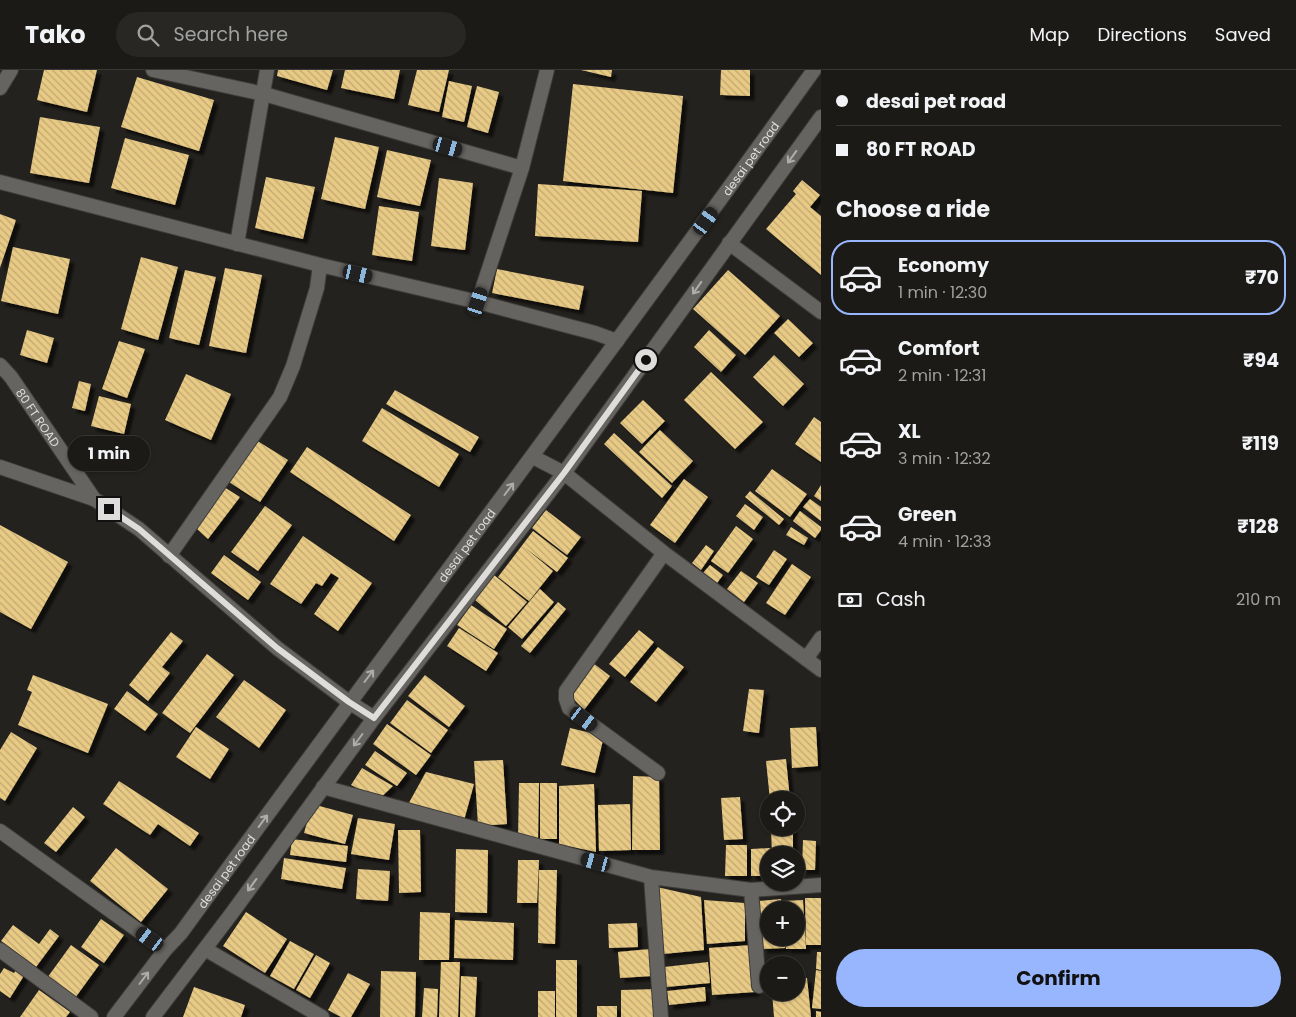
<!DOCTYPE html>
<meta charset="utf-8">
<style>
body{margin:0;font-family:Poppins,sans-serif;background:#282723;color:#f1f3f6;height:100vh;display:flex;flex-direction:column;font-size:19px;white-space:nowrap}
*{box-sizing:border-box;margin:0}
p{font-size:16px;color:#a0a1a1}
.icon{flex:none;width:28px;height:28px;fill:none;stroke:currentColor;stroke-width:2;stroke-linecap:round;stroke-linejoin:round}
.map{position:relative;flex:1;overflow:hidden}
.panel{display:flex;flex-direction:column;background:#1b1a16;width:475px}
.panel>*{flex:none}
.guide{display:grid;align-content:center;height:110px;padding:0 15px;background:#1b1a16}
.controls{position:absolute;left:760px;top:721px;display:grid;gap:10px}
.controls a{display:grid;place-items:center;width:45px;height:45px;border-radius:50%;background:#1b1a16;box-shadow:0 1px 4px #0004,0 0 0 1px #393835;font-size:25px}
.end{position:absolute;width:22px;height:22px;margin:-11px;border:6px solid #dedddb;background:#111;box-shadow:0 0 0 2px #111}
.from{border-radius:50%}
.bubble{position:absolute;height:35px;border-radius:18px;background:#1b1a16;box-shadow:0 1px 4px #0004,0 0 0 1px #393835;font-size:16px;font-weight:700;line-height:35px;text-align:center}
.car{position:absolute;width:15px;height:30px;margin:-15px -8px;border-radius:6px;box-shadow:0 0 4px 1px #0007;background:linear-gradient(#222 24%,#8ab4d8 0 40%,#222 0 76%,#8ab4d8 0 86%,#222 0)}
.guide b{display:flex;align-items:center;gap:18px;height:48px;font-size:19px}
.guide b+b{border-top:1px solid #393835}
.guide i{width:12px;height:12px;background:#f1f3f6}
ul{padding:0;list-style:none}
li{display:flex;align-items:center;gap:15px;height:75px;margin:0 10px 8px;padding:0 5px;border:2px solid transparent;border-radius:20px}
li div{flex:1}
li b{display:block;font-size:19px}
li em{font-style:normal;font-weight:700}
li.selected{border-color:#98b6fd}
li>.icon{width:45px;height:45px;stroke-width:1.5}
h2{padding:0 15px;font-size:22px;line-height:60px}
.pay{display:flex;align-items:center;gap:12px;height:55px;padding:0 15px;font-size:19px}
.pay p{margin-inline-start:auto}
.button{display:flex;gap:10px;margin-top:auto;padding:10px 15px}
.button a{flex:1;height:58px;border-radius:30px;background:#98b6fd;color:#111;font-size:20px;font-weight:700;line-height:58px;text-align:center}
header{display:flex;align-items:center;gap:30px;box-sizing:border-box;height:70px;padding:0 25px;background:#1b1a16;border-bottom:1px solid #393835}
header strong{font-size:24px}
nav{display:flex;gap:28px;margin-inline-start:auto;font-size:18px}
.search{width:350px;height:45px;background:#282723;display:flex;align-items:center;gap:12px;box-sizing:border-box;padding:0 18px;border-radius:28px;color:#a0a1a1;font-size:19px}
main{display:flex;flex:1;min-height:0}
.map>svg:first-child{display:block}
.building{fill:url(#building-back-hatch);filter:url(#shadow)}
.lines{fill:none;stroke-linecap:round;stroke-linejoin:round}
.minor-casing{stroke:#3f3d3b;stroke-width:16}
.tertiary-casing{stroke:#3f3d3b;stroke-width:16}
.minor{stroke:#666460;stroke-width:14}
.tertiary{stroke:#666460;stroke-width:14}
.oneway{stroke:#aeadaa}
.route{stroke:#dedddb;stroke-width:6}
.labels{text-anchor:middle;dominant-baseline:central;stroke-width:5;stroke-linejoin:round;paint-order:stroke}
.street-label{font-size:12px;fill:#dedddb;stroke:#1a1915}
</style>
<header>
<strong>Tako</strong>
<div class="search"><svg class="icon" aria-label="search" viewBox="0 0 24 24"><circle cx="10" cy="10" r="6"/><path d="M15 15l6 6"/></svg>Search here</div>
<nav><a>Map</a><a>Directions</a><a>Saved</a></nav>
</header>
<main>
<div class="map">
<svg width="821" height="947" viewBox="0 0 821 947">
<defs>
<pattern id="building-back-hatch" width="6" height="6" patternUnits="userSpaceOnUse" patternTransform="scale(1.25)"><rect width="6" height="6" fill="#e8ca84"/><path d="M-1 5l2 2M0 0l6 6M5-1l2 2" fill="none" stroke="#bfa874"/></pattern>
<filter id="shadow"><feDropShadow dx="4.5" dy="4.5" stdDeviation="1" flood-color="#0009"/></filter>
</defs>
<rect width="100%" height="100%" fill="#24221e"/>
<path class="building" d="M44 0H97L87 42 37 30Z
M278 0H333L327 20 277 6Z
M345 0H400L394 29 341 18Z
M417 0H449L439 42 408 35Z
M581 0H612L611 7Z
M721 0H750V26L720 25Z
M137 7 214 30 199 81 121 57Z
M449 11 472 16 464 52 442 47Z
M573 14 683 26 673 123 563 111Z
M477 16 499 22 488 63 467 57Z
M40 47 100 57 89 113 30 103Z
M335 67 379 77 365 139 321 129Z
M125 68 189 85 175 135 111 118Z
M387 80 431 90 420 136 377 127Z
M266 107 315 117 303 169 255 158Z
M439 108 473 113 465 180 431 176Z
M802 110 820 125 810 137 821 146V205L766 159 796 124 793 121Z
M538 114 642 121 638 172 535 166Z
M379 136 419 142 412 191 372 185Z
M0 144 16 150 0 198Z
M13 177 70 189 58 244 1 231Z
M141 187 178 197 158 270 121 259Z
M225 198 262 205 246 283 209 276Z
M497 199 584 216 579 240 492 223Z
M185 200 216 207 199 275 169 268Z
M728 200 780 246 745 285 693 239Z
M788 249 813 273 799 287 774 263Z
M27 260 54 268 47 293 20 285Z
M709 260 736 285 721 302 694 277Z
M119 271 145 279 127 328 102 319Z
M774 285 804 314 783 336 753 307Z
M711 302 763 352 735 379 684 330Z
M186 304 231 324 211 370 165 350Z
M79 311 91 314 85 341 72 338Z
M395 320 479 367 470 382 386 334Z
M99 326 131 334 124 364 91 356Z
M643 330 665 351 642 374 620 353Z
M382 338 459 384 439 417 362 371Z
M814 347 821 352V392L795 374Z
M660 360 693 391 672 413 639 382Z
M614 363 672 416 662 428 604 374Z
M256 370 288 390 260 432 229 412Z
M307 377 411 445 394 471 290 402Z
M772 399 807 424 790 447 755 421Z
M684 409 708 427 675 473 650 455Z
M821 415V431L814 426Z
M224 417 240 427 208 469 197 459Z
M750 421 784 449 779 455 745 427Z
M810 429 821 437V451L803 437Z
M745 434 763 447 754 460 736 446Z
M265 436 292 455 258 501 231 482Z
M546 440 581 467 567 485 532 458Z
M800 441 821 457V460L815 468 793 451Z
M0 455 68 492 31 559 0 542Z
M736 456 753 469 728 503 711 491Z
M791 457 808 468 804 475 786 465Z
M533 461 568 488 557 502 524 477 553 501 529 531 498 507Z
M303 466 372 513 338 561 314 544 339 508 331 503 322 516 316 513 301 534 270 514Z
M706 475 714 481 701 500 692 493Z
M774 480 787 489 769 515 756 507Z
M224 485 261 512 248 530 211 503Z
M792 494 811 507 785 545 766 533Z
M710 495 723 505 717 513 703 503Z
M741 501 758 513 744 532 727 519Z
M494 505 527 532 506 556 474 529Z
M540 519 554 532 522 569 508 557Z
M558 532 566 539 530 583 521 576Z
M471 535 507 559 494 579 457 555Z
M459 558 498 583 486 601 447 576Z
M639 560 654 572 625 607 609 594Z
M171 562 183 571 162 597 170 603 148 631 129 615Z
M658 577 684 597 656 632 630 612Z
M207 584 234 605 190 663 162 643Z
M593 593 610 606 584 640 570 625Z
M33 605 108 634 88 683 18 655 32 622 27 620Z
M425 605 465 636 449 657 408 626Z
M244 610 286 640 259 678 216 647Z
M749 619 764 620 759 663 743 661Z
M127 621 158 644 145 661 114 639Z
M407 630 448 660 431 683 390 653Z
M387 654 431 685 416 705 373 674Z
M196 657 229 679 210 709 176 687Z
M816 657 818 696 792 698 790 658Z
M570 658 604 666 595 703 561 695Z
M11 662 37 678 5 731 0 728V680Z
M375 681 407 703 397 716 365 695Z
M786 689 790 730H770L766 691Z
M503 690 507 754 478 756 474 691Z
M362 698 393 716 379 729 351 715Z
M426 702 474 714 463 754 406 738Z
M633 706 659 707 660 780H632Z
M119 711 199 763 190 776 158 754 150 765 103 734Z
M519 713H539L538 769H518Z
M540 713H557V769H540Z
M594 714 596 782 559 774V716Z
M740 727 743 769 724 770 721 728Z
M312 734 353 745 345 774 304 763Z
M630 734 631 780 599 781 598 735Z
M73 737 85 747 56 782 44 773Z
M358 748 395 754 389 790 351 784Z
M771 758H793V785H772Z
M398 760H420L421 822 399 823Z
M292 769 348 776 346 792 290 785Z
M803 770 816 771 815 800H802Z
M726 775H747V806H725Z
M116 778 168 819 141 852 90 811Z
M770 778 769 806H751V779Z
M456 779 488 780 487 843 455 842Z
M284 788 346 798 342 819 281 809Z
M518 790H539L537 833H517Z
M358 799 390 801 388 831 356 829Z
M539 800H557L555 874 538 873Z
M657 817 701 827 704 880 663 884Z
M805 828H821V875H806Z
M781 829 782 840H769V868H784L785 878 763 879 759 831Z
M704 830 745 833V871L707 874Z
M803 830 806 879H786L785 868H796V840H784L783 831Z
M246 842 287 869 265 903 223 876Z
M420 842 450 843 449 890H419Z
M101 849 124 865 104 893 81 877Z
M455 850 514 853 513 890 454 888Z
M637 853 638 877 609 878 608 854Z
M13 855 39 874 50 859 59 866 36 897 1 871Z
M290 871 314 884 294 919 270 906Z
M71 875 99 895 75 928 47 908Z
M752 875 755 922 712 925 709 878Z
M650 879 652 906 620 908 618 882Z
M817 882H821V900L816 899Z
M316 885 330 893 310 928 296 920Z
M556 890H577V947H556Z
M441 892H460L458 947H439Z
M708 892 710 913 666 917 664 897Z
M4 898 14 903 17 899 25 904 10 928 0 921V904Z
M816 900 821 901V939L812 938Z
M381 901 416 902 415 947H380Z
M348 903 370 914 351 947H341L328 940Z
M461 906 477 907 475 947H460Z
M807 908 811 947H774L772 922H796V909Z
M194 917 245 935 241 947H183Z
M705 917 706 931 669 935 667 921Z
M424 918 438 919 437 947H422Z
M657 919V947H621V920Z
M39 920 70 942 66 947H20Z
M538 921H555V947H538Z
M597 936H617V947H597Z
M816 941 821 942V947H816Z"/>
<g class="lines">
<g class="minor-casing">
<path id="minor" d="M153 0 264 24 522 98 547 0
M0 18 11 0
M0 112 320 195 478 232 522 98
M729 173 821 242
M237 174 267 0
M478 232 595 263 617 271
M533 387 564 403 664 483 821 600
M0 397 94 429
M169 486 280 327 293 296 317 218 320 195
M806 589 821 568
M658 703 569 638 566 629V621L664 483
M323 717 651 807 751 820 821 815
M0 761 165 880
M651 807 661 947
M751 820 759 916
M205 879 322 947
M0 880 91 947"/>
</g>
<g class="tertiary-casing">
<g id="tertiary">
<path id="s1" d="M0 295 11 307 94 429 139 459 277 578 349 632 374 648"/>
<path id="s2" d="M114 947 165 880 181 863C391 574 606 290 814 0"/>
<path d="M153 947 232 843 374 648 564 403 821 47"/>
</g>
</g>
<use href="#minor" class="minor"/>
<use href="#tertiary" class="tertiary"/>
</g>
<defs><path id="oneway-shaft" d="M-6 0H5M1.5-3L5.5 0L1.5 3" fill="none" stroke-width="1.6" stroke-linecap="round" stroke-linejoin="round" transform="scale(1.25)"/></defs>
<g class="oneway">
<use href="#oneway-shaft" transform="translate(792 87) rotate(126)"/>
<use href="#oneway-shaft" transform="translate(697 218) rotate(125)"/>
<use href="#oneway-shaft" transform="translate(509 419) rotate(-53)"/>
<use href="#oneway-shaft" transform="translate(369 606) rotate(-53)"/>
<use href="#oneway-shaft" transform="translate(358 670) rotate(127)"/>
<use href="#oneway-shaft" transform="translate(263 751) rotate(-54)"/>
<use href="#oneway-shaft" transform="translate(252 815) rotate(126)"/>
<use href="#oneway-shaft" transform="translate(144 908) rotate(-53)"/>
</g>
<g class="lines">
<path class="route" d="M109 439 139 459 277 578 349 632 374 648 564 403 646 290"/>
</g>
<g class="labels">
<g class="street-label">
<text stroke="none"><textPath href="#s2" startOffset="1069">desai pet road</textPath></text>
<text stroke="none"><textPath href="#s1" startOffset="65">80 FT ROAD</textPath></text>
<text stroke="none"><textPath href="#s2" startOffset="589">desai pet road</textPath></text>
<text stroke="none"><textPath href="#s2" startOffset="184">desai pet road</textPath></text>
</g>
</g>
</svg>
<div class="controls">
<a><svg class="icon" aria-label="locate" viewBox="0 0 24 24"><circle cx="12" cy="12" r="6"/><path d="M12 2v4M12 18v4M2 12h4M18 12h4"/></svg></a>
<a><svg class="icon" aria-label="layers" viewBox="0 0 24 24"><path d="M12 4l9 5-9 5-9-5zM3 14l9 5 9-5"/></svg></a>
<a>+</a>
<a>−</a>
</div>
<i class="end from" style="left:646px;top:290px"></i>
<i class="end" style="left:109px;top:439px"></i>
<div class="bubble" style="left:68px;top:366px;width:82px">1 min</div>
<i class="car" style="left:448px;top:77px;rotate:106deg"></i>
<i class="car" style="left:706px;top:151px;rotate:36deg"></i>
<i class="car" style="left:358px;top:204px;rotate:103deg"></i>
<i class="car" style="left:478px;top:232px;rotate:18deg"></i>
<i class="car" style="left:584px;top:649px;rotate:126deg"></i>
<i class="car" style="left:596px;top:792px;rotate:285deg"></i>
<i class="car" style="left:150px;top:869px;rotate:306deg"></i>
</div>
<section class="panel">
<div class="guide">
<b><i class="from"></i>desai pet road</b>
<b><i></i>80 FT ROAD</b>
</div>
<h2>Choose a ride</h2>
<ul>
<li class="selected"><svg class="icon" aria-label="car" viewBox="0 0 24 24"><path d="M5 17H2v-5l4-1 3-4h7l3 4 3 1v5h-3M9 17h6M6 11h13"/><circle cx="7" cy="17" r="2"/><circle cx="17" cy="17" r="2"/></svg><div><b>Economy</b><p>1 min · 12:30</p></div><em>₹70</em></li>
<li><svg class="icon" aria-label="car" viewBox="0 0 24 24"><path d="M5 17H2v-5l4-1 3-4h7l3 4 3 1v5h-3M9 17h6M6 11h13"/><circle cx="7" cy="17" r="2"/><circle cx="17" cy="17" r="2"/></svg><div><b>Comfort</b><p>2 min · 12:31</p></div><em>₹94</em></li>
<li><svg class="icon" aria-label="car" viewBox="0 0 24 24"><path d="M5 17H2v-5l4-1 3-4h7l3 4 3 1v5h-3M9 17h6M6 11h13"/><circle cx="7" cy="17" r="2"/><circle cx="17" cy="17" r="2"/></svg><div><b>XL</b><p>3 min · 12:32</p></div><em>₹119</em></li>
<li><svg class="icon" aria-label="car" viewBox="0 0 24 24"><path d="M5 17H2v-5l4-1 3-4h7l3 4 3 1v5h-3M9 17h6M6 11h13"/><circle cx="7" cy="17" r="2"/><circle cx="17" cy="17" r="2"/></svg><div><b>Green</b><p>4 min · 12:33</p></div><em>₹128</em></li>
</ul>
<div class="pay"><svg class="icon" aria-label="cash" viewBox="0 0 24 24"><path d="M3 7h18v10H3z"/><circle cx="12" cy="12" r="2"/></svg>Cash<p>210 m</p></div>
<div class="button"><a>Confirm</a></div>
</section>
</main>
